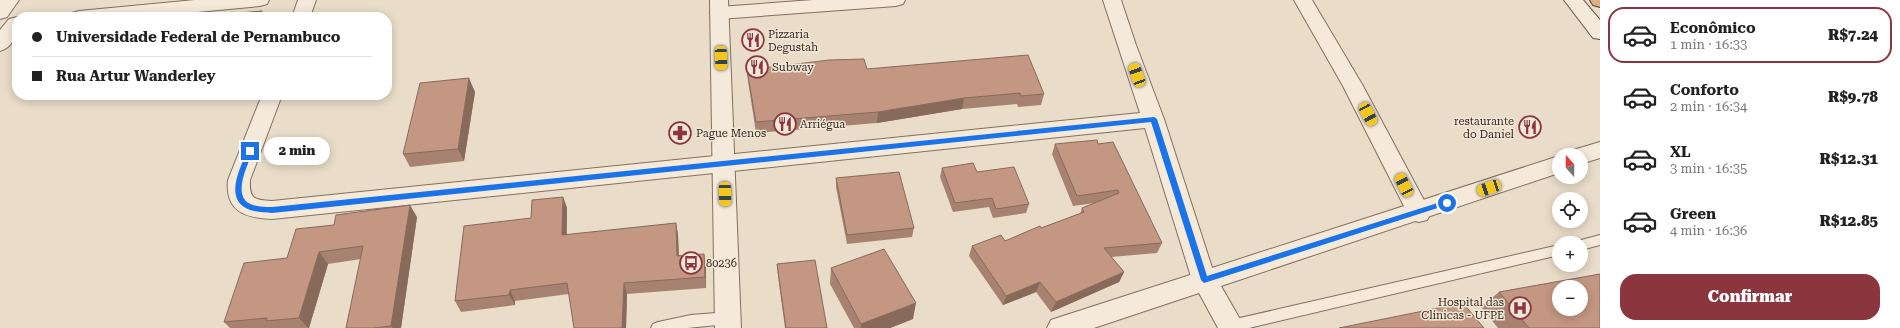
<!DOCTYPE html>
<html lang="pt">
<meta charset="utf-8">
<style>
body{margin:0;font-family:"Roboto Serif",serif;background:#f2f2f2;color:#222;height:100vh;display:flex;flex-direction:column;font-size:15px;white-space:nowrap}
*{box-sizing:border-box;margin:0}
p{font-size:13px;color:#767676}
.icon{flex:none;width:22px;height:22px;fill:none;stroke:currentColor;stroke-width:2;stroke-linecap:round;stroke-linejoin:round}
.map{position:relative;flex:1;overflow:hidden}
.side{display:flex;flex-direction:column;background:#fff;width:300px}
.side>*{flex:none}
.top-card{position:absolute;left:12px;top:12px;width:380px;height:88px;border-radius:16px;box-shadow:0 2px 10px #0003;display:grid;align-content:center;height:88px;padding:0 20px;background:#fff}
.needle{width:26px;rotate:340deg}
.buttons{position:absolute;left:1552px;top:148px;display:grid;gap:8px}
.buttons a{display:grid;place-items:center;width:36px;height:36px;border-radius:50%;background:#fff;box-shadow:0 2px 10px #0003;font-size:20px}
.end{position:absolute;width:18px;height:18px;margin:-9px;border:5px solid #1a73e8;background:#fff;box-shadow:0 0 0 2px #fff}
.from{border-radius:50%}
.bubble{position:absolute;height:28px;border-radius:14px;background:#fff;box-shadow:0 2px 10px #0003;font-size:13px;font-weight:800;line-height:28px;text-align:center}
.car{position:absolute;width:12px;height:24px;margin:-12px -6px;border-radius:5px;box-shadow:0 0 3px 1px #0007;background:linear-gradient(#f5c518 24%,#345 0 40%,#f5c518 0 76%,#345 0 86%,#f5c518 0)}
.top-card b{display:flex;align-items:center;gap:14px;height:38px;font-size:15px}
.top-card b+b{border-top:1px solid #e0e0e0}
.top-card i{width:10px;height:10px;background:#222}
ul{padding:7px 0 0;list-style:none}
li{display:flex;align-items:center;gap:12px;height:56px;margin:0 8px 6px;padding:0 12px;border:2px solid transparent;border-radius:16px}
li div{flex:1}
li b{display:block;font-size:15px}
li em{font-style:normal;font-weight:800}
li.current{border-color:#8b363e}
li>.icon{width:36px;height:36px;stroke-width:1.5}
.cta{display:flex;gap:8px;margin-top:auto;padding:8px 20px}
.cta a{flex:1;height:46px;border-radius:16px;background:#8b363e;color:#fff;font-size:16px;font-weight:800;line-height:46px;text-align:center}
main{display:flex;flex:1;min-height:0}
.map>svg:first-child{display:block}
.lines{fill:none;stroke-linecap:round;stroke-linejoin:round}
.service-casing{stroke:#836f5f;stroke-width:2}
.minor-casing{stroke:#836f5f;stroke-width:2}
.tertiary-casing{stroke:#836f5f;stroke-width:2}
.secondary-casing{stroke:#655042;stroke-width:2}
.trunk-casing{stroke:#523e32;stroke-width:2}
.service{fill:#f5eada;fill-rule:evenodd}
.minor{fill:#f5eada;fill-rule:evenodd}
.tertiary{fill:#f5eada;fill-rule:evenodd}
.secondary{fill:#f5eada;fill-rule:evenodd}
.trunk{fill:#dcb183;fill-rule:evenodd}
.wall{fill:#a88270}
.shaded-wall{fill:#886a5b}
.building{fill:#c39782;stroke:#886a5b;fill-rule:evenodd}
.route{fill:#1a73e8}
.labels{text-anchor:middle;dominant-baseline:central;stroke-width:3;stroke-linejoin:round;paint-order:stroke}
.poi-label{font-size:11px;fill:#352921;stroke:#f2e7d6;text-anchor:start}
</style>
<main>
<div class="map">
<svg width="1600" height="328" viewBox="0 0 1600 328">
<rect width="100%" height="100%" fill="#e9dcc8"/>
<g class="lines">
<g class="service-casing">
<path id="service" d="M1600 235V245L1581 250V243H1576L1581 240Z
M1559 245V255L1249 328H1225L1224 326 1226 322 1231 320Z
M728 312 733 314 735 318 733 322 728 324 687 328H651L653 324 658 322 691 315Z"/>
</g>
<g class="minor-casing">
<path id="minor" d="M0 0H19L7 17 0 19Z
M195 0H269L267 4 260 6 144 17H70L72 13 79 11Z
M298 0H316L310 17H292Z
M813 0H905L903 4 896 6 719 19 712 17 710 13 712 9 719 7Z
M1103 0H1121L1136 45 1164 119 1216 280 1213 287 1204 290 1195 287 1192 280 1145 128 272 219C245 218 225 211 228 180L262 95H282L250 180C249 199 254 200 272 201L1140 113Z
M1294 0H1312L1363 86 1427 206 1431 213 1427 220 1419 222 1411 220 1343 86Z
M17 17C17 31 16 46 0 51V30L9 19Z"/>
</g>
<g class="tertiary-casing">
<path id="tertiary" d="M710 0H728L741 328H715Z
M1600 142V158L1581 164V155H1571L1573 150Z
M1559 156V173L1221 286 1245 328H1218L1199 293 1094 328H1047L1051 320 1060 317Z"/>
</g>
<g class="secondary-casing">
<path id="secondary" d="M1564 0H1583L1600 20V39L1593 38Z"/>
</g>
<g class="trunk-casing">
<path id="trunk" d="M1590 0H1600V7L1593 5Z"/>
</g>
<use href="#service" class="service"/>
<use href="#minor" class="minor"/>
<use href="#tertiary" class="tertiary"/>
<use href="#secondary" class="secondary"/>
<use href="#trunk" class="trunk"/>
</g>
<path class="wall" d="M867 69 1044 94 1041 105 1018 107 1017 104 962 109 877 123 756 133 748 81 747 70Z
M475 92 464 161 410 167 403 154Z
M1055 144H1098L1162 243 1157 253 1111 257 1124 272 1119 282 1051 312 1036 292 1003 305 969 256 972 246 1005 241 1080 214 1082 208 1095 203 1073 206 1052 154Z
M942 168 977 172 1029 204 1026 213 993 218 989 207 953 212 940 177Z
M836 178 914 228 912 237 847 244 836 187Z
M563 197 567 208V235L676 223 678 235 679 255 706 265V288L627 294 626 328H574L569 294 515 301V305L461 312 455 301Z
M417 217 401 328H346L361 259 328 264 309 328H230L224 322 287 258Z
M777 264 827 328H785L778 276Z
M831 268 913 319 890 328H854L830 284Z
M1499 292 1600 328H1498L1481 307Z"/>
<path class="shaded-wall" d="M262 11 265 17H259Z
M469 78 475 92 464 161 458 149Z
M117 95H143L121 99Z
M964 98 962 109 877 123 878 112Z
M563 197 567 208 566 246 562 235Z
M410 205 417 217 401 328H393L391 326Z
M676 223 678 235 679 267 677 256Z
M319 252 328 264 309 328H308L299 318Z
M704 254 706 265V288L705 277Z
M1124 272 1119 282 1051 312 1056 302Z
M1040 282 1036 292 1003 305 1006 296Z
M624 283 627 294 626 328H622Z
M510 290 515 301V305L509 295Z
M916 303 913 319 890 328H861V324Z"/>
<path class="building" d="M262 11 259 17H192H193Z
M1028 55 1044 94 1021 96 1020 93 964 98 878 112 756 122 747 70 829 60 864 59 867 69Z
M469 78 458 149 403 154 420 83Z
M1097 140 1098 144 1113 142 1162 243 1104 248 1124 272 1056 302 1040 282 1006 296 972 246 1001 235 1005 241 1040 226 1041 228 1084 212 1082 208 1119 193 1118 190 1077 196 1055 144Z
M973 163 977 172 1014 167 1029 204 996 209 992 198 955 203 942 168Z
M899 172 914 228 847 235 836 178Z
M563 197 562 235 676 223 677 256 704 254 705 277 624 283 622 328H574L567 283 510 290 509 295 455 301 464 226 531 218 532 200Z
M410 205 391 326 373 328H346L363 246 319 252 299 318 266 321 267 318 224 322 244 263 287 258 296 229 334 225 336 215Z
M884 249 916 303 861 324 831 268Z
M815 260 827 328H786L777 264Z
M1600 274V328H1529L1499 292ZM1559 287H1581V309H1559Z
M1463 303 1484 328H1339Z"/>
<path class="route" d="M1154 117 1157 119 1207 276 1447 200 1450 203 1447 205 1204 283 1201 280 1151 122 272 213C265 212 257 212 250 210 223 200 240 169 247 151L250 149 253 151C248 165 230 198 253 205 259 207 266 207 272 207Z"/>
<defs>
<g id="restaurant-ring" transform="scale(1.15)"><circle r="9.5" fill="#f2e7d6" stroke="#8b363e" stroke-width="1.5"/><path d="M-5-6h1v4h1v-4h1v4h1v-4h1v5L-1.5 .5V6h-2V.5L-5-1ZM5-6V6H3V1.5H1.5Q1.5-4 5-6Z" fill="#8b363e"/></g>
<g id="pharmacy-ring" transform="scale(1.15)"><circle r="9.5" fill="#f2e7d6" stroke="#8b363e" stroke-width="1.5"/><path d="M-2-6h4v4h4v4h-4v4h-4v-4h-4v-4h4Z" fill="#8b363e"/></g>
<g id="bus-ring" transform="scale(1.15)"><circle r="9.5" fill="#f2e7d6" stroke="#8b363e" stroke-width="1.5"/><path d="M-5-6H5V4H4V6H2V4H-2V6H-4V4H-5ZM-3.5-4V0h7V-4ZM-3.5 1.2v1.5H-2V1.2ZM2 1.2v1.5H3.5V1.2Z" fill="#8b363e"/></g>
<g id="hospital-ring" transform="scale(1.15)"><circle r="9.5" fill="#f2e7d6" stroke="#8b363e" stroke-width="1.5"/><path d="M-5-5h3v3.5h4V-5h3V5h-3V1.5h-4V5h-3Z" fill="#8b363e"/></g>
</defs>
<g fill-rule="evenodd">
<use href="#restaurant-ring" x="753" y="40"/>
<use href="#restaurant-ring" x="757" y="67"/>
<use href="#restaurant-ring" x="785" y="124"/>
<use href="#restaurant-ring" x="1530" y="127"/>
<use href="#pharmacy-ring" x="680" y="133"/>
<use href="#bus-ring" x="691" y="263"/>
<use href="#hospital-ring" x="1520" y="308"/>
</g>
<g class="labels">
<g class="poi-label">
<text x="768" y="34">Pizzaria<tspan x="768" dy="13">Degustah</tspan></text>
<text x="772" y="67">Subway</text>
<text x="1514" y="121" text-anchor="end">restaurante<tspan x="1514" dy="13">do Daniel</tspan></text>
<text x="800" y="124">Arriégua</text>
<text x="696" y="133">Pague Menos</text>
<text x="706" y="263">80236</text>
<text x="1504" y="302" text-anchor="end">Hospital das<tspan x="1504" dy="13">Clínicas - UFPE</tspan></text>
</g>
</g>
</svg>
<div class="buttons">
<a><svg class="needle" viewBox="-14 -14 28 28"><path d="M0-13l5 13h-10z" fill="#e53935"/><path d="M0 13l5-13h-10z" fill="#767676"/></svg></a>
<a><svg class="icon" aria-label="locate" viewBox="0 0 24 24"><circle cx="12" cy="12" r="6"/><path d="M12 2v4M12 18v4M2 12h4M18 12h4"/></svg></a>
<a>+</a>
<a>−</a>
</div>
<i class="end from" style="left:1447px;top:203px"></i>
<i class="end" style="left:250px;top:151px"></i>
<div class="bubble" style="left:264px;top:137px;width:66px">2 min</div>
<i class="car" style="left:721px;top:58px;rotate:178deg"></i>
<i class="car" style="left:1137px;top:75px;rotate:340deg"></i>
<i class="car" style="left:1368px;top:114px;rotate:152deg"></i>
<i class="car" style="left:1404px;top:185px;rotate:333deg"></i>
<i class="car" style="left:1489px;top:188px;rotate:251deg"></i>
<i class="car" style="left:725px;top:194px;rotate:179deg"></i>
<div class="top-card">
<b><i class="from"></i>Universidade Federal de Pernambuco</b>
<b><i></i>Rua Artur Wanderley</b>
</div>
</div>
<section class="side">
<ul>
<li class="current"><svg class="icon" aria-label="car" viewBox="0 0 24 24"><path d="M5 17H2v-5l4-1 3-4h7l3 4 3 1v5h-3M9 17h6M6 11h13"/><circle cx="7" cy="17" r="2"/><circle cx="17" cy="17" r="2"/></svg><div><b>Econômico</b><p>1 min · 16:33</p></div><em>R$7.24</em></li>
<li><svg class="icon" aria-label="car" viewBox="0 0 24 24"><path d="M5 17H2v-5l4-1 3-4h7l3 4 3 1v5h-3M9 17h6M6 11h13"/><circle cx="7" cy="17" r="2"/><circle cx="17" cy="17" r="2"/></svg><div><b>Conforto</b><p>2 min · 16:34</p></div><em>R$9.78</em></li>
<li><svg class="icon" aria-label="car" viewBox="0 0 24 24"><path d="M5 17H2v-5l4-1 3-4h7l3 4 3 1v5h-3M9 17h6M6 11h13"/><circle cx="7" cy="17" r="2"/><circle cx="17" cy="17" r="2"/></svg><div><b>XL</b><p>3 min · 16:35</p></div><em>R$12.31</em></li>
<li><svg class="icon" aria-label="car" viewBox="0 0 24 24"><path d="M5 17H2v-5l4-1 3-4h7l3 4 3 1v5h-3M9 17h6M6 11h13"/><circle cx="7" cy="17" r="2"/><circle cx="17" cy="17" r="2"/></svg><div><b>Green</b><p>4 min · 16:36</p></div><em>R$12.85</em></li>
</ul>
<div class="cta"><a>Confirmar</a></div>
</section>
</main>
